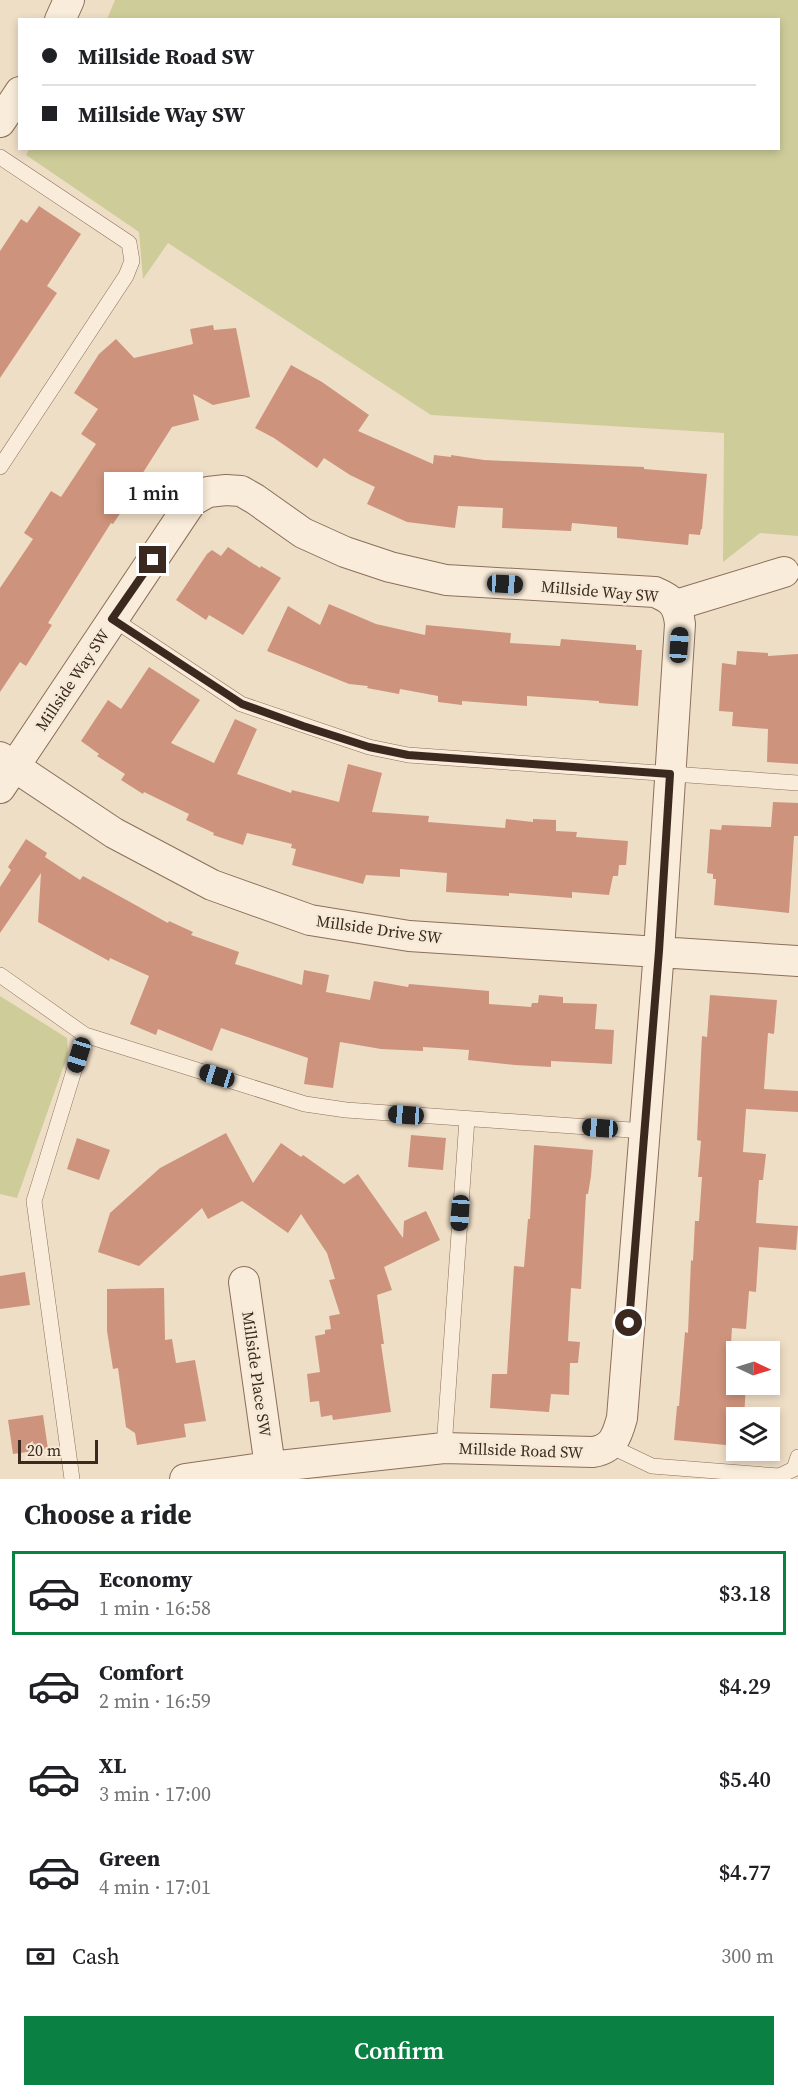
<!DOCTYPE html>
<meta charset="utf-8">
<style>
body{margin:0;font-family:"Source Serif 4",serif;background:#f2f2f2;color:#202124;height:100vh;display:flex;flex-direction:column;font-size:22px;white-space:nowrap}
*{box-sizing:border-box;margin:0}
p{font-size:20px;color:#757577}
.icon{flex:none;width:33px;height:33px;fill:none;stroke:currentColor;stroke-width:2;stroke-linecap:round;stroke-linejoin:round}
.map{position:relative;height:1479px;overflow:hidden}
.sheet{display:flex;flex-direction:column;background:#fff;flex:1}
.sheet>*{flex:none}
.hud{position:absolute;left:18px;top:18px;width:762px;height:132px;border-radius:0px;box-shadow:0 3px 9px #0003;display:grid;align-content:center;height:132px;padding:0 24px;background:#fff}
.needle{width:39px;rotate:94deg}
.buttons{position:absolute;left:726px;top:1341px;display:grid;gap:12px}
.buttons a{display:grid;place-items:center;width:54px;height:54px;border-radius:0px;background:#fff;box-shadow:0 3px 9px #0003;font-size:30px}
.scale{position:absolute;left:18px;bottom:15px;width:80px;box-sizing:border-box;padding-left:6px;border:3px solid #3b291f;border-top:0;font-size:16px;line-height:21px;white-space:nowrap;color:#3b291f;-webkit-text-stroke:4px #f6e9d6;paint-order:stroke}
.end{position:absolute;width:27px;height:27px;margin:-14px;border:8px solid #3b291f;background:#fff;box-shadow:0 0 0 3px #fff}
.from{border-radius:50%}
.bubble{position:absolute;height:42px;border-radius:0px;background:#fff;box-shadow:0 3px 9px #0003;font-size:20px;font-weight:600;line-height:42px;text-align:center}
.car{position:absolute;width:18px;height:36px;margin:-18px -9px;border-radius:8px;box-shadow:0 0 4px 2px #0007;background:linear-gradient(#222 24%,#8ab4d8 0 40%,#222 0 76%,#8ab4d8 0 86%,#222 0)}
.hud b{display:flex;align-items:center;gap:21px;height:57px;font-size:22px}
.hud b+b{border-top:2px solid #e0e0e0}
.hud i{width:15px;height:15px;background:#202124}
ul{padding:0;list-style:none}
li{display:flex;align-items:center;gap:18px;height:84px;margin:0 12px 9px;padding:0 12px;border:3px solid transparent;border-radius:0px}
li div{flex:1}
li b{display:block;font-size:22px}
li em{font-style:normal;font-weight:600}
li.current{border-color:#0b8043}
li>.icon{width:54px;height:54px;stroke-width:1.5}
h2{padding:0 24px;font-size:27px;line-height:72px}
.pay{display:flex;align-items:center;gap:15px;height:66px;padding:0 24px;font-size:22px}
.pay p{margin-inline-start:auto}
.action{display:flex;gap:12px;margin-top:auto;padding:12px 24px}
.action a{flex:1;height:69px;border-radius:0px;background:#0b8043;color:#fff;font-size:24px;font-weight:600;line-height:69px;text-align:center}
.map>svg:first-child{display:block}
.green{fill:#cecd9a}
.building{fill:#ce937c}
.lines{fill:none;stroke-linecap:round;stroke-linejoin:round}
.service-casing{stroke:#8b6f5b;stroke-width:16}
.minor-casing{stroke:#8b6f5b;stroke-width:32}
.service{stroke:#f9ecda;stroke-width:15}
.minor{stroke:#f9ecda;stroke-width:30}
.route{stroke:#3b291f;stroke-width:8}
.labels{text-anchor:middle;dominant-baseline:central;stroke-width:5;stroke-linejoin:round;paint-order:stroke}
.street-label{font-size:16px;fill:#3b291f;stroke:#f6e9d6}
</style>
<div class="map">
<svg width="798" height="1479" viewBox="0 0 798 1479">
<rect width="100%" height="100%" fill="#efdec6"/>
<path class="green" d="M115 0H798V536L760 533 723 562 724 433 431 415 168 243 143 279 139 232 26 155 30 148H778V20L107 19Z
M0 996 67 1038 68 1054 17 1198 0 1194Z"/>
<path class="building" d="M39 206 81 234 47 286 57 293 0 378V251L21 219 27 223Z
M213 325 214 330 236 328 250 397 213 405 193 394 199 420 172 427 137 482 140 484 113 524 111 523 48 623 52 625 26 666 20 662 0 692V588L33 539 24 533 51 491 61 497 96 444 81 434 98 409 74 393 99 354 116 339 134 358 193 344 190 329Z
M291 365 322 382 369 415 358 431 433 464 434 455 451 457V455L484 460 644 467V469L707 474 702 529H701L700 535 689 534 688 545 617 538V527L572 523 571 531 502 528 503 508 458 506 455 528 407 522 367 504 375 487 350 475 324 458 317 468 274 438 255 428Z
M228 547 260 568 261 566 281 578 243 635 209 615 206 620 176 600 207 554 212 550 221 556Z
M329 604 376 624 425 635 426 625 511 633 510 643 560 646 561 639 636 645V650H642L638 706 599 703V701L527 696V706L462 701V705L438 702V696L400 689 399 694 367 688 368 686 349 684 267 651 288 606 320 625Z
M737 651 768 653V656L798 654V764L767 762 768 729 732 726 733 712 719 711 722 663 736 665Z
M149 667 200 700 171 743 214 763 235 719 257 729 237 774 291 793 292 790 339 802 348 764 382 773 372 812 429 816 428 822 505 828 506 819 533 822V819L556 820V831L577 832 576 837 628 841 626 865H619L618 876H613L609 895 572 892V898L509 893V896L446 892 447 873 400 869V877L366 875 363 884 292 865 296 849 291 848 292 844 247 833 243 845 213 835 214 833 186 820 189 814 144 792 143 794 121 780 125 774 97 756 99 754 81 741 108 700 121 709Z
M773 802 798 803V836H794L789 913 714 905 716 879H713V874L707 873 710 829 721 830 722 825 771 827Z
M26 839 47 853 45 857 80 880 83 876 168 923 169 921 193 932 191 935 239 952 235 964 302 985 304 970 329 975 326 992 370 1000 374 981 408 987 409 984 489 991V1004L531 1007 532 1003H538L539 995 563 997V1003L597 1004 595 1029 614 1030 612 1064 551 1061V1067L515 1065 468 1060 469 1050 423 1047V1051L381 1049 340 1042 333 1088 304 1084 308 1058 221 1028 212 1051 158 1029 156 1035 130 1024 149 976 110 958 109 961 38 922 41 873 0 933V887L11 870 8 867Z
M710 995 777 1000 774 1034 768 1033 764 1089 798 1091V1112L746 1109 743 1152 766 1154 763 1180H759L756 1223 798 1226 796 1250 759 1247 756 1292 749 1291 746 1329 732 1328 729 1375 736 1376V1384H746L744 1418H736V1446L674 1440 677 1406H679L685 1332 688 1333 691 1260 693 1261 695 1221H699L702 1177H698L701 1141 697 1140 701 1055 702 1036 707 1037Z
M226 1133 253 1183 281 1143 301 1157 303 1155 344 1184 358 1174 403 1238 404 1221 426 1211 440 1240 384 1267 392 1290 377 1295 384 1344H381L391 1412 333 1420 332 1415 321 1417 319 1401 310 1402 307 1374 320 1372 315 1336 325 1334V1330L331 1329 329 1316 340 1314 329 1280 335 1279 327 1253 301 1214 288 1233 242 1201 208 1219 202 1208 139 1266 98 1252 110 1213 160 1168Z
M411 1135 446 1138 443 1170 408 1167Z
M77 1138 110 1150 99 1180 67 1169Z
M534 1145 593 1150 591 1176 588 1194H586L581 1289 571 1288 568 1341 580 1342 578 1363H570L569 1395 551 1394 549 1412 490 1408 492 1374H507L514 1266 524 1267 528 1219H530Z
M25 1272 30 1305 0 1309V1276Z
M164 1288 165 1340 172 1339 176 1363 195 1360 206 1421 184 1424 186 1437 137 1445 135 1433 126 1427 118 1368 113 1369 107 1331V1289Z
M43 1415 48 1449 13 1454 8 1420Z"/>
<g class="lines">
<g class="service-casing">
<path id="service" d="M0 157 129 243 132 261 126 276 0 467
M113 619 241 704 369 747 408 755 798 783
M0 975 85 1035 305 1104 346 1110 645 1131
M610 1446 652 1466 779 1476 794 1469 798 1457
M444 1448 467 1119
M72 1479 34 1201 85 1035"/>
</g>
<g class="minor-casing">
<path id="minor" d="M60 20 69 0
M0 122 20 92
M676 605 784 572
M0 757 114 833 212 885 310 920 409 936 798 961
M0 788 192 501 208 492 226 490 241 491 255 499 303 533 345 552 390 567 446 580 655 592C672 599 678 605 680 624L659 951 622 1418C617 1436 613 1449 593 1452L444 1448 270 1467 185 1479
M244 1282 270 1467"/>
</g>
<use href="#service" class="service"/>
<use href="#minor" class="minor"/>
</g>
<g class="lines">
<path class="route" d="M153 560 112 619 242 704 303 726 369 747 408 755 670 774 659 951 629 1323"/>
</g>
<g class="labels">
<g class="street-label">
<text transform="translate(600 591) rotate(5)">Millside Way SW</text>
<text transform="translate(72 680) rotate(-56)">Millside Way SW</text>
<text transform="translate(379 929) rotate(8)">Millside Drive SW</text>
<text transform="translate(257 1374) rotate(82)">Millside Place SW</text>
<text transform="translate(521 1450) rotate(2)">Millside Road SW</text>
</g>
</g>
</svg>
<div class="buttons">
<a><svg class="needle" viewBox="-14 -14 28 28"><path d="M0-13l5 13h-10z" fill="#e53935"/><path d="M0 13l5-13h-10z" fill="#757577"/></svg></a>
<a><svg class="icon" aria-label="layers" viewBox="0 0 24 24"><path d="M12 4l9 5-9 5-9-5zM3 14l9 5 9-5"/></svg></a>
</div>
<div class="scale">20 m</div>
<i class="end from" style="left:629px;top:1323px"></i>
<i class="end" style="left:153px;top:560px"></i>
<div class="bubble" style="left:104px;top:472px;width:99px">1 min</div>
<i class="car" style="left:505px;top:584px;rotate:93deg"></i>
<i class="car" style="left:679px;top:645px;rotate:4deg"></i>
<i class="car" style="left:79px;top:1055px;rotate:197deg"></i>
<i class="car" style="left:217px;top:1076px;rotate:287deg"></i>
<i class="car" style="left:406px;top:1115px;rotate:274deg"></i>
<i class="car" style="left:600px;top:1128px;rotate:274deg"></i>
<i class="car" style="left:460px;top:1213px;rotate:184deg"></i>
<div class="hud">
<b><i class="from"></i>Millside Road SW</b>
<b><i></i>Millside Way SW</b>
</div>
</div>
<section class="sheet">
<h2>Choose a ride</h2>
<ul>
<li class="current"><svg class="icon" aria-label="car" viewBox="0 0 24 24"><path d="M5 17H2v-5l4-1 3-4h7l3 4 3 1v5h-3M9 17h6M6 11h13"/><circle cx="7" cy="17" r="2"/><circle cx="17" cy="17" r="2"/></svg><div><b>Economy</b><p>1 min · 16:58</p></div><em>$3.18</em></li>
<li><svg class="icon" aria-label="car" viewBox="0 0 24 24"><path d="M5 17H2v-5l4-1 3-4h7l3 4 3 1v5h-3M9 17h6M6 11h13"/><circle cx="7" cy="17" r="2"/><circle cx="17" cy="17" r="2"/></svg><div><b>Comfort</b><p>2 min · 16:59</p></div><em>$4.29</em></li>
<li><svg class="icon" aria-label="car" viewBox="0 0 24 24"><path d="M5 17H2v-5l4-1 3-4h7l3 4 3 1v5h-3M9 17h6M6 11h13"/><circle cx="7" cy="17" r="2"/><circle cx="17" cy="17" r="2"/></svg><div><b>XL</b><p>3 min · 17:00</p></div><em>$5.40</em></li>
<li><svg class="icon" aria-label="car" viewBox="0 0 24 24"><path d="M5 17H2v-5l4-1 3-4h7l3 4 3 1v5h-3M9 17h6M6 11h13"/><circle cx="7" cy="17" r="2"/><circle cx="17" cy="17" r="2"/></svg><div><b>Green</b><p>4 min · 17:01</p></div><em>$4.77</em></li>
</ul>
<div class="pay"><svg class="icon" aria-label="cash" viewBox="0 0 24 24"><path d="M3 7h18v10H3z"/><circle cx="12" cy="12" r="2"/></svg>Cash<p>300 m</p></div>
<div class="action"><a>Confirm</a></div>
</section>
